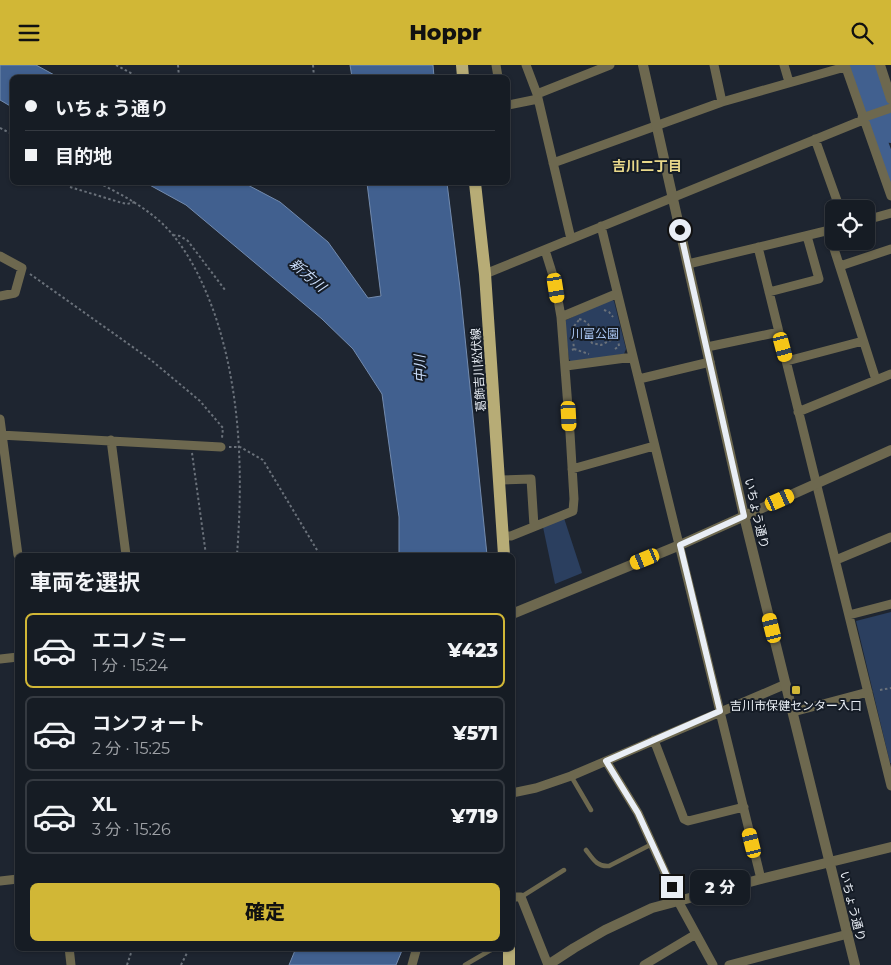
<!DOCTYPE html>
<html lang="ja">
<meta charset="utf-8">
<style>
body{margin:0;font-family:Montserrat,"Noto Sans JP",sans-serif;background:#232931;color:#f1f3f6;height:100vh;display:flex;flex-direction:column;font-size:19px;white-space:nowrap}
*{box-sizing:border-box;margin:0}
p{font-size:16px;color:#9ea1a6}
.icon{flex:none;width:28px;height:28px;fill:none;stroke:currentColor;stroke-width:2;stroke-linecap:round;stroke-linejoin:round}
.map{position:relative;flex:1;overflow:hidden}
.drawer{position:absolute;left:15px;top:488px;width:500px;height:398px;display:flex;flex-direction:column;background:#161c24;border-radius:8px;box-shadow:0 1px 4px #0004,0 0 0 1px #353a41}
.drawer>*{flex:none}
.guide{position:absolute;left:10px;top:10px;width:500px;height:110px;border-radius:8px;box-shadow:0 1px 4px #0004,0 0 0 1px #353a41;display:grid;align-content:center;height:110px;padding:0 15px;background:#161c24}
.tools{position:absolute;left:825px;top:135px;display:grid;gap:10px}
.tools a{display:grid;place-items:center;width:50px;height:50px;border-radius:8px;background:#161c24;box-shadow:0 1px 4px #0004,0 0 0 1px #353a41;font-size:25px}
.end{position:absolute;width:22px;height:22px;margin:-11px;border:6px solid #e9eef5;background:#111;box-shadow:0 0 0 2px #111}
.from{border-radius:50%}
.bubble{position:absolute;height:35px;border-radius:8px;background:#161c24;box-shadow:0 1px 4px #0004,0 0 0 1px #353a41;font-size:16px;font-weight:800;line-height:35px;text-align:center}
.car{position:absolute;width:15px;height:30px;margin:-15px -8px;border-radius:6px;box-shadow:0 0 4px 1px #0007;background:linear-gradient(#f5c518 24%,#345 0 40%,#f5c518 0 76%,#345 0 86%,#f5c518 0)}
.guide b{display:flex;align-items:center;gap:18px;height:48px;font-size:19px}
.guide b+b{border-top:1px solid #353a41}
.guide i{width:12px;height:12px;background:#f1f3f6}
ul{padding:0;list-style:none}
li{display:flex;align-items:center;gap:15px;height:75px;margin:0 10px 8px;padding:0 5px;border:2px solid #353a41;border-radius:8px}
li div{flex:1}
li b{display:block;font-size:19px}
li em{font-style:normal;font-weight:800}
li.on{border-color:#d1b736}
li>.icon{width:45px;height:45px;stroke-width:1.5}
h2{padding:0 15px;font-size:22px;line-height:60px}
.cta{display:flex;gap:10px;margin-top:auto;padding:10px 15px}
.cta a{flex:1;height:58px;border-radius:8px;background:#d1b736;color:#111;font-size:20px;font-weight:800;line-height:58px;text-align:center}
header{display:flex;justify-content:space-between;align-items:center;height:65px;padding:0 15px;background:#d1b736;color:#111;font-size:22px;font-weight:800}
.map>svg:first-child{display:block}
.green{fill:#2b3f5f}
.water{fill:#41608f;stroke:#738bae}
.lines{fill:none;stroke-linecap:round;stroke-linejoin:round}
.river{stroke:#41608f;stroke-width:18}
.path{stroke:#6a717a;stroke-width:2;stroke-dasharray:2.5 2.5;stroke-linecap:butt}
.service{stroke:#6d684f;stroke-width:4.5}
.minor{stroke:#6d684f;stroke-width:9}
.tertiary{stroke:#6d684f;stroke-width:10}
.primary{stroke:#b7ac76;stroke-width:12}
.route{stroke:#e9eef5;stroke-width:6}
.poi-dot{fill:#d1b736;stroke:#151c26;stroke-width:2}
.labels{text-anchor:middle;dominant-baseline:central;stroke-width:4;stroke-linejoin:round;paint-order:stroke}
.park-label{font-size:12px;fill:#a9c5f1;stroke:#151c26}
.street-label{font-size:12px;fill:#e9eef5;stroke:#151c26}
.poi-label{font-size:12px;fill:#e9eef5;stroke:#151c26}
.neighbourhood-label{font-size:14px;font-weight:bold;fill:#e9d88a;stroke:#151c26}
.water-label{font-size:14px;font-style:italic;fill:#cbdefc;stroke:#151c26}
</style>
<header><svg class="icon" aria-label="menu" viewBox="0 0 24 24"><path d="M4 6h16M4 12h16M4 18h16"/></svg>Hoppr<svg class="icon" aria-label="search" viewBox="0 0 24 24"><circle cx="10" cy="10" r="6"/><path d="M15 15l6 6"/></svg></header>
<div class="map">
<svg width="891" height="900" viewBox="0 0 891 900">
<rect width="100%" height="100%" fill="#1e2530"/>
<path class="green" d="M611 234 614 236 626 284 624 289 571 297 569 294 564 256Z
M564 453 582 508 555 519 543 462Z
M891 547V698H890L856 556Z"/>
<path class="water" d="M0 0H36L58 12H12V42L0 35Z
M350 0H433L434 12H352Z
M866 0H870L881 37 878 38Z
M146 118H244L280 137 328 177 368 233 381 231 367 118H447L460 223 487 490H399V452L382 329 353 284 322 254 186 140Z
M296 883V882L403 883 396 900H289Z"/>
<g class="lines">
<path class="river" d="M854 0 867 46 891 110
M869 0 891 69"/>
<path class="path" d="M116 0 138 12
M178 0 179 12
M313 0 314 12
M0 63 12 69
M99 118C126 132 153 146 173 170 192 193 205 222 215 250 241 328 243 409 237 490
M70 122 119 137 127 139 135 137
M173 170 180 171 188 176 225 225
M30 209 151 295 200 336 223 363 222 373
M604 245 609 247 613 252
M579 254C587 256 593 261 587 270L592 278 601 280 617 272
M571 265 579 255
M574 284 589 289
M615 284 619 281 617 269
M572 285 574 284 573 274
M229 382H240L263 395 320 490
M192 388 206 490
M880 625 891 623
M127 900 133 882
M181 900 190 882"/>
<path class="service" d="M571 711 591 745
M586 785C593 794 597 802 609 801L652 779
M521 832 564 805
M465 900 489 886 499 882"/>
<path class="minor" d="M496 0 498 12
M526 0 537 29 571 174
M714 0 722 37
M784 0 789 17
M845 0 891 131
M537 29 610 0
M508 40 538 34
M862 53 891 43
M815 74 840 144
M553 98 722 37 845 2
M866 155 891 148
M601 161 761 814
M828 165 876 315
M758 182 891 721
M0 191 22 203 15 228 0 231
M688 199 834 164
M840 201 891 184
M485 209 863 55
M769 227 819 214 807 171
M561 252 616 229
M707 282 779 267
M787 296 863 276
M566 301 633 292
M639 314 710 297
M798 347 891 309
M0 354 18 490
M0 370 221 382
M111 375 126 490
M572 404 654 381
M499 415 531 414 534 461
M503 471H511L573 446 574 434 570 368 561 252 555 217 545 185
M836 495 891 472
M849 550 891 539
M0 594 18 592
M793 647 868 627
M654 675 684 754 688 756 744 742
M606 696 638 748 678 836 713 900
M512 728 536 723 571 711 786 619
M0 816 18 814
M512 832H521L548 900
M69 882 71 900
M412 900 417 882
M644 900 696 869
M729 900 848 869"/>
<path class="tertiary" d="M643 0 744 451 855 900
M880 0 891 34
M512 549 680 480 891 385
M548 900 574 883 605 865 652 843 761 814 891 782"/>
<path class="primary" d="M462 0 463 12
M475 118 485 209 504 490
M509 900V882"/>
</g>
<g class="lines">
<path class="route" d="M672 822 638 748 606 696 720 646 680 480 744 451 680 165"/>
</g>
<rect class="poi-dot" x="791" y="620" width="10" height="10" rx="2.5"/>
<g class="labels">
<g class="park-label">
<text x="595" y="268">川富公園</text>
</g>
<g class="street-label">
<text transform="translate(478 305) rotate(-94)">葛飾吉川松伏線</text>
<text transform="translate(757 448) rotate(77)">いちょう通り</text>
<text transform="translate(853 841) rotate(76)">いちょう通り</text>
</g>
<g class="poi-label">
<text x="796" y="640">吉川市保健センター入口</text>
</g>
<g class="neighbourhood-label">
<text x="647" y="101">吉川二丁目</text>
</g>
<g class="water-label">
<text transform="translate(308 210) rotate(41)">新方川</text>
<text transform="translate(420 304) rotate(-92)">中川</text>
</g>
</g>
</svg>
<div class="tools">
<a><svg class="icon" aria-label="locate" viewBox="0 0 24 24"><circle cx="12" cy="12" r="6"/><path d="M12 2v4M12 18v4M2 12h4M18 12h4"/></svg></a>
</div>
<i class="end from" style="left:680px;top:165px"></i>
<i class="end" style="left:672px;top:822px"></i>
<div class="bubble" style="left:690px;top:805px;width:60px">2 分</div>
<i class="car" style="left:556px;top:223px;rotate:171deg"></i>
<i class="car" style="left:783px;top:282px;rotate:165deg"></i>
<i class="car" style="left:569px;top:351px;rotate:177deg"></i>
<i class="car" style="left:780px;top:435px;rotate:66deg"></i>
<i class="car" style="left:645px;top:494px;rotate:248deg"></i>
<i class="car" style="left:772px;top:563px;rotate:346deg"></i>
<i class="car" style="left:752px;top:778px;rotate:346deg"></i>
<div class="guide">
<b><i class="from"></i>いちょう通り</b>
<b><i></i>目的地</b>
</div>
<section class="drawer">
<h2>車両を選択</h2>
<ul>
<li class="on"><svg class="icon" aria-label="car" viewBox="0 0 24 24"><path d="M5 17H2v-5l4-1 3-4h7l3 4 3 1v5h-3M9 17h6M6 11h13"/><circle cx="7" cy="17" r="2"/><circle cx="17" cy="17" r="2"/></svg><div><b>エコノミー</b><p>1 分 · 15:24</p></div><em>¥423</em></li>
<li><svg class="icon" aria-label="car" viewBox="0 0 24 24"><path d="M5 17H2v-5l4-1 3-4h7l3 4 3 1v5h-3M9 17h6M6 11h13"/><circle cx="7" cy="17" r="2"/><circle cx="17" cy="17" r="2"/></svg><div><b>コンフォート</b><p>2 分 · 15:25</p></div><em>¥571</em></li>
<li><svg class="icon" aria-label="car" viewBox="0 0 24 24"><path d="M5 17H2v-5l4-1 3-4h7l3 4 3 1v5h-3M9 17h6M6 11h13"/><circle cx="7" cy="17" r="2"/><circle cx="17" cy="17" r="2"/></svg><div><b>XL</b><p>3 分 · 15:26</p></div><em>¥719</em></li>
</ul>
<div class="cta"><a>確定</a></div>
</section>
</div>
